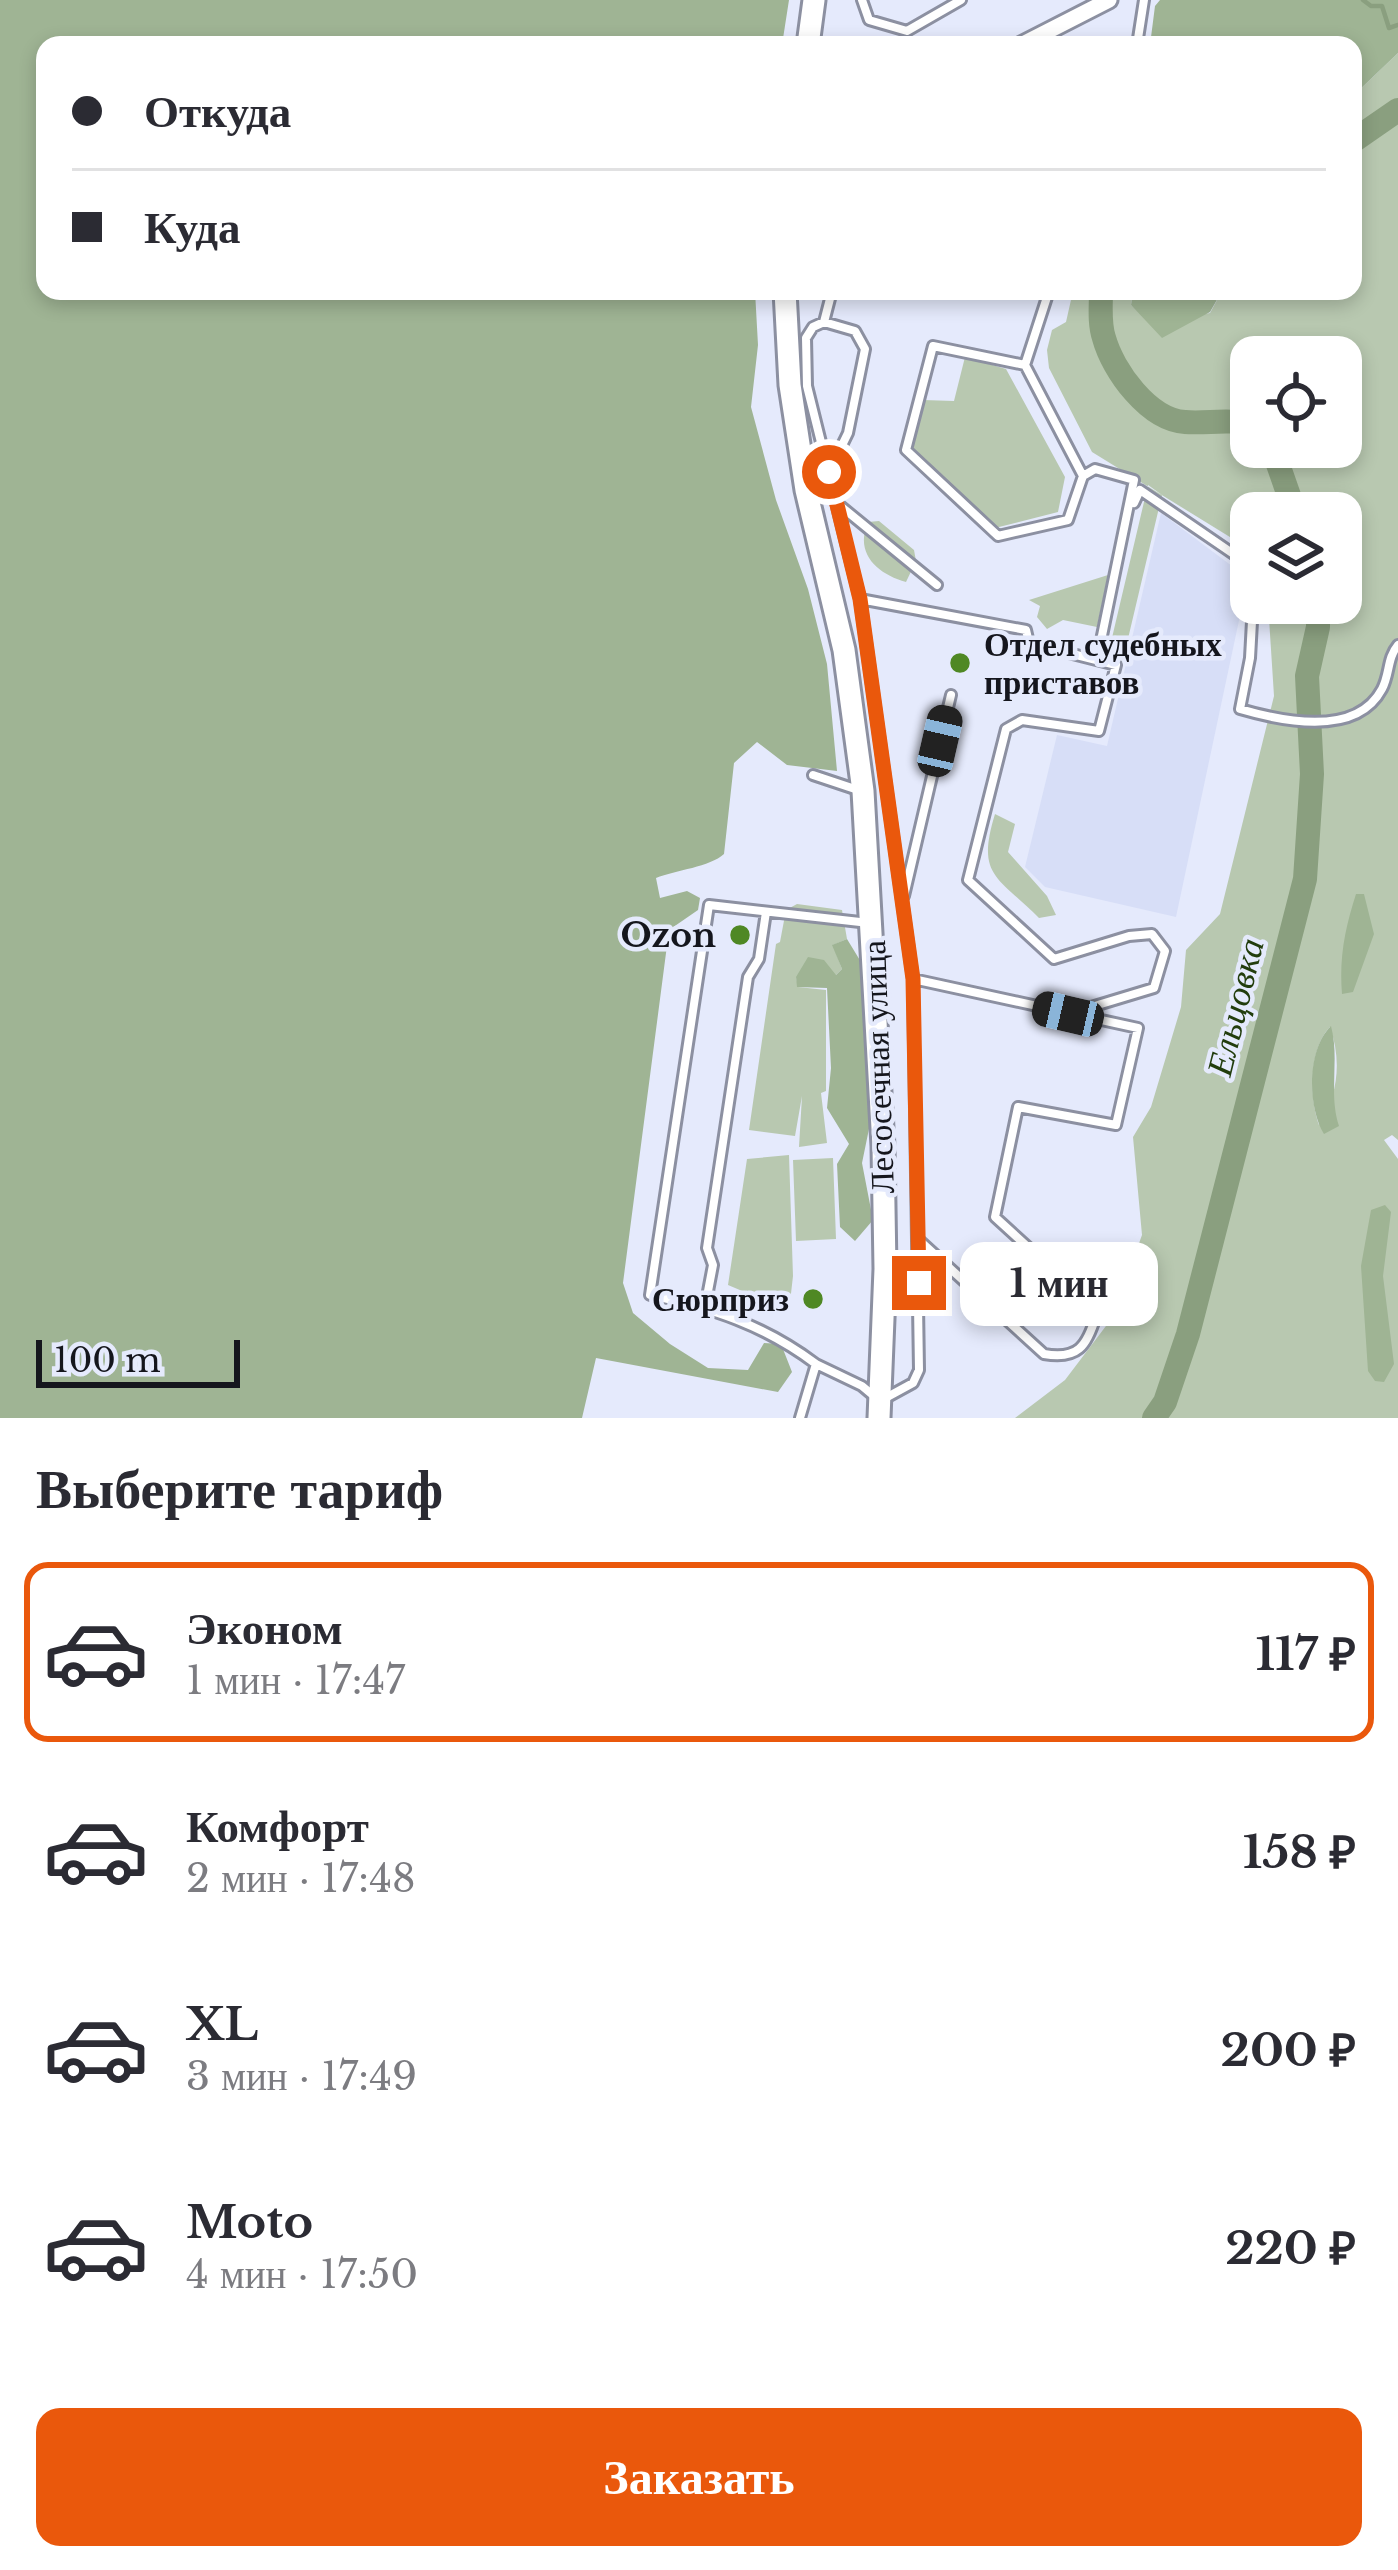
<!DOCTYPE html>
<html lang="ru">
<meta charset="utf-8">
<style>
body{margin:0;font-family:"Libre Baskerville",serif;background:#f2f2f3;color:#2b2b33;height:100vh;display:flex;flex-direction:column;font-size:45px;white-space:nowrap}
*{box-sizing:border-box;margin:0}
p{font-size:39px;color:#7c7c81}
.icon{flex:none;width:66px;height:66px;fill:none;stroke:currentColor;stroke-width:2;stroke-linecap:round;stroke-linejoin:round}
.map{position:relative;height:1418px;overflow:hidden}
.drawer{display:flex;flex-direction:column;background:#fff;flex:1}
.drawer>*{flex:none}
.top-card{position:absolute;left:36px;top:36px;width:1326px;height:264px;border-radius:24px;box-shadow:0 6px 18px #0003;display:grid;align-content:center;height:264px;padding:0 36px;background:#fff}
.tools{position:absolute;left:1230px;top:336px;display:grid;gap:24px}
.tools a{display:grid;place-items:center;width:132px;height:132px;border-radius:24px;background:#fff;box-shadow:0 6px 18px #0003;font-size:60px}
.scale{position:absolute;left:36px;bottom:30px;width:204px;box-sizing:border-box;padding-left:12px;border:6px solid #15161d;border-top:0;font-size:33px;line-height:42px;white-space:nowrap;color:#15161d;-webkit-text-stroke:9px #e5eafc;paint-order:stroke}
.end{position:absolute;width:54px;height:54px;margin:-27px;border:15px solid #ea580c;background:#fff;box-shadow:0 0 0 6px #fff}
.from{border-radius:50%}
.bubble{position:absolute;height:84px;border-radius:24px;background:#fff;box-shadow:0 6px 18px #0003;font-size:39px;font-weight:700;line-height:84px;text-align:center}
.car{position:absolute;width:36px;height:72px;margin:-36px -18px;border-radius:15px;box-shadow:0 0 9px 3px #0007;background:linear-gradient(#222 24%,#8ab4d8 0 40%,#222 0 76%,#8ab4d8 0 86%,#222 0)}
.top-card b{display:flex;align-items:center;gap:42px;height:114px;font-size:45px}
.top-card b+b{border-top:3px solid #e1e1e2}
.top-card i{width:30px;height:30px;background:#2b2b33}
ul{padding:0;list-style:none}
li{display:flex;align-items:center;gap:36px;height:180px;margin:0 24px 18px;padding:0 12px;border:6px solid transparent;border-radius:24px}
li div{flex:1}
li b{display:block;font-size:45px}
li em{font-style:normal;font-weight:700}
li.on{border-color:#ea580c}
li>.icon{width:108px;height:108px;stroke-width:1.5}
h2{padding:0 36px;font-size:54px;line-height:144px}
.button{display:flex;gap:24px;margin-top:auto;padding:24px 36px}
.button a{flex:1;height:138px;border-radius:24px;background:#ea580c;color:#fff;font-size:48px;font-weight:700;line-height:138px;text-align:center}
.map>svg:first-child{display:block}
.built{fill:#d7def7}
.green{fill:#b8c8b0;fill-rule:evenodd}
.forest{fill:#9fb494}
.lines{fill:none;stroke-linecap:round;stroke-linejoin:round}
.stream{stroke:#8a9f7f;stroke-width:4.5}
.river{stroke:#8a9f7f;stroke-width:24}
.lane-casing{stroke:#8c90a1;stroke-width:14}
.street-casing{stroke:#8c90a1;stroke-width:21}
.secondary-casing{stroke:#8c90a1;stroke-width:27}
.lane{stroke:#fff;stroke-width:8}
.street{stroke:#fff;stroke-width:15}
.secondary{stroke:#fff;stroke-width:21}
.route{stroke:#ea580c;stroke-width:15}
.poi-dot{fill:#4f8824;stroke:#e5eafc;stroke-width:4.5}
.labels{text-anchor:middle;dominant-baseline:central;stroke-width:9;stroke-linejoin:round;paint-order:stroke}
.poi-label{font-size:33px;font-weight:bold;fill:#15161d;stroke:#e5eafc;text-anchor:end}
.street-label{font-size:33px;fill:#15161d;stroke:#e5eafc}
.water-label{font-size:36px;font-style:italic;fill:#223d0d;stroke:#e5eafc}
</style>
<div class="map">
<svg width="1398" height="1418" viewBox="0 0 1398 1418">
<rect width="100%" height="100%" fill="#e5eafc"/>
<path class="built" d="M1161 513 1248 578 1176 917 1045 887 1025 867 1057 735 1107 746Z"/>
<path class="green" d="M1398 53V1140L1392 1135 1384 1140 1398 1159V1418H1015L1065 1380 1112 1318 1142 1235 1133 1137 1151 1107 1181 1007 1186 950 1220 914 1274 696 1268 603H1341V513H1251V550L1092 452 1049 368 1047 350 1052 330 1066 322 1073 291H1133L1131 305 1152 324 1210 313 1222 291H1353V96ZM1251 357H1341V447H1251ZM1330 1027C1342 1061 1338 1095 1319 1125 1309 1098 1309 1048 1330 1027Z
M965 357 1006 369 1065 477 1058 512 995 528 913 448 923 400 954 401Z
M1148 485 1162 495 1122 664 1119 648 1111 642Z
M879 521 914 550 916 561 906 582C878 574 854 554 868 522Z
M1108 575 1097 627 1063 620 1047 629 1037 617 1040 606 1029 600Z
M995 814 1015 824 1008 852 1047 896 1056 915 1039 918C997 876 976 876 995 814Z
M797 904 842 910 847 939 833 945 842 969 836 975 796 977 798 987 826 990V1091L821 1093 827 1143 799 1147 802 1096 795 1136 749 1130 776 944 780 942 786 910Z
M789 1155 793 1276 789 1311 728 1285 747 1159Z
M833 1158 836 1239 796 1241 793 1160Z"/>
<path class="forest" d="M0 0H789L782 45H45V291H755L758 345 751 407 776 500 808 589 827 664 837 771 787 765 757 742 734 763 724 854C710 867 676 870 656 878L660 898 687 891 700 898 698 910 669 930 623 1283 633 1313 670 1344 708 1368 748 1370 764 1343 781 1344 792 1372 778 1392 596 1358 582 1418H0Z
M1160 0H1398V53L1353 96V45H1150L1155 6Z
M1133 291H1222L1210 312 1162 338 1131 305Z
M1356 894H1364L1374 934 1353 992 1342 994C1339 958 1345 928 1356 894Z
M847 939 861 962 870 1124 862 1163 873 1220 855 1241 840 1227 837 1164 849 1144 827 1108 831 1068 827 988 797 987 796 977 808 957 824 960 836 975 842 969 832 945Z
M1331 1026C1340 1060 1328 1093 1339 1126L1324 1134C1307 1106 1307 1049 1331 1026Z
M1385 1205 1391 1212 1383 1276 1394 1364 1384 1382 1375 1381 1368 1371 1361 1266 1371 1210Z"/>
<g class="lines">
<path class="stream" d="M1363 0 1371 6H1382L1389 28 1398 25"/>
<path class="river" d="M1353 141 1398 110
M1101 291C1101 306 1099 323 1104 338 1113 371 1149 420 1185 422 1207 424 1230 418 1251 425
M1272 447 1295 513
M1154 1418 1165 1402 1188 1334 1305 879 1312 774 1307 676 1318 627V603"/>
<g class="lane-casing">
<path id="lane" d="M862 0 869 20 907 31 961 0
M1137 45 1144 0
M1049 291 1025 365 1083 476 1095 469 1134 480 1097 660
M824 322 832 291
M1025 365 933 346 906 450 998 536 1068 520 1083 476
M1134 503 1140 490 1251 566
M838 504 937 585
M860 599 1026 630 1029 643 1116 665 1099 731 1022 720 1006 729 968 880 1054 959 1129 936 1152 934 1165 951 1154 988 1068 1014
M1253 603 1250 658 1240 709C1281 721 1356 738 1382 689 1390 674 1387 658 1398 645
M813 775 861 791
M904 896 951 695
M913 979 1138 1028 1116 1125 1018 1107 995 1217 1087 1301 1096 1316C1087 1346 1078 1360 1044 1354L920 1241
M705 1307 713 1265 707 1248 748 977 759 959 766 912
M816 1364C764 1325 712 1308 650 1295L709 905 869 923
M800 1418 816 1364 862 1386 880 1401 913 1383 919 1370 913 979 860 599 807 386 806 338 813 327 824 322 855 331 865 349 848 433 829 472"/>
</g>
<g class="street-casing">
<path id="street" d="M1021 45 1109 0"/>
</g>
<g class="secondary-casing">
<path id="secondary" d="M808 45 814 0
M785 291 790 385 806 490 844 650 863 791 883 1146 885 1269 879 1418"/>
</g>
<use href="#lane" class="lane"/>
<use href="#street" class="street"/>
<use href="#secondary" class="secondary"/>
</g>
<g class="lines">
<path class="route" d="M829 472 860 599 913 979 919 1283"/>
</g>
<g class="poi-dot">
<circle cx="960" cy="663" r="12"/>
<circle cx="740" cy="935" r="12"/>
<circle cx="813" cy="1299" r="12"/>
</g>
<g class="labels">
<g class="poi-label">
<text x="984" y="644" text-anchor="start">Отдел судебных<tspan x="984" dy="38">приставов</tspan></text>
<text x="716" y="935">Ozon</text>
<text x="789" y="1299">Сюрприз</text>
</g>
<g class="street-label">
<text transform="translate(878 1067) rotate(-92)">Лесосечная улица</text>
</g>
<g class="water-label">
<text transform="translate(1235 1007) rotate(-76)">Ельцовка</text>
</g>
</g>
</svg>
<div class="tools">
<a><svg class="icon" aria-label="locate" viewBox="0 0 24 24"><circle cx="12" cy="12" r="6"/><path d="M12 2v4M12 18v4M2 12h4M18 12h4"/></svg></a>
<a><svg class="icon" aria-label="layers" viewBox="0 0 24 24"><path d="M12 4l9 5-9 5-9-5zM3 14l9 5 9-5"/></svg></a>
</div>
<div class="scale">100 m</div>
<i class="end from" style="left:829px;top:472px"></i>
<i class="end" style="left:919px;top:1283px"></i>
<div class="bubble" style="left:960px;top:1242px;width:198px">1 мин</div>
<i class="car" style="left:940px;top:741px;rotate:13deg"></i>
<i class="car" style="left:1068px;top:1014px;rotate:283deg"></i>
<div class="top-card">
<b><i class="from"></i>Откуда</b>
<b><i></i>Куда</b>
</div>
</div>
<section class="drawer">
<h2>Выберите тариф</h2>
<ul>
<li class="on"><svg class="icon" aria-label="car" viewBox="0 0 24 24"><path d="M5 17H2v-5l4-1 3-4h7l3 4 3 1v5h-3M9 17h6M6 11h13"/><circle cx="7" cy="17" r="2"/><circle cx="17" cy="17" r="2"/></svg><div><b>Эконом</b><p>1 мин · 17:47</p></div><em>117 ₽</em></li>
<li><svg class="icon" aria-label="car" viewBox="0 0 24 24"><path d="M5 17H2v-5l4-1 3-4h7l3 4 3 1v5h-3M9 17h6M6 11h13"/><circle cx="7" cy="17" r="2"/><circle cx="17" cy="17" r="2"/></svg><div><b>Комфорт</b><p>2 мин · 17:48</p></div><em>158 ₽</em></li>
<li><svg class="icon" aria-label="car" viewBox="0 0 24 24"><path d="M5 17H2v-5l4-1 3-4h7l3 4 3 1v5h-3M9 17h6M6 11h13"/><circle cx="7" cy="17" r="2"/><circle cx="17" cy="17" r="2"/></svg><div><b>XL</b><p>3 мин · 17:49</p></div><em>200 ₽</em></li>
<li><svg class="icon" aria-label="car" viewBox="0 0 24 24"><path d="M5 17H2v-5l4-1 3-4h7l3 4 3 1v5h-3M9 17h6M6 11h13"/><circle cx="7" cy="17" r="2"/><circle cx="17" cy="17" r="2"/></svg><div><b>Moto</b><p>4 мин · 17:50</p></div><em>220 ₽</em></li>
</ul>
<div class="button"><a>Заказать</a></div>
</section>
